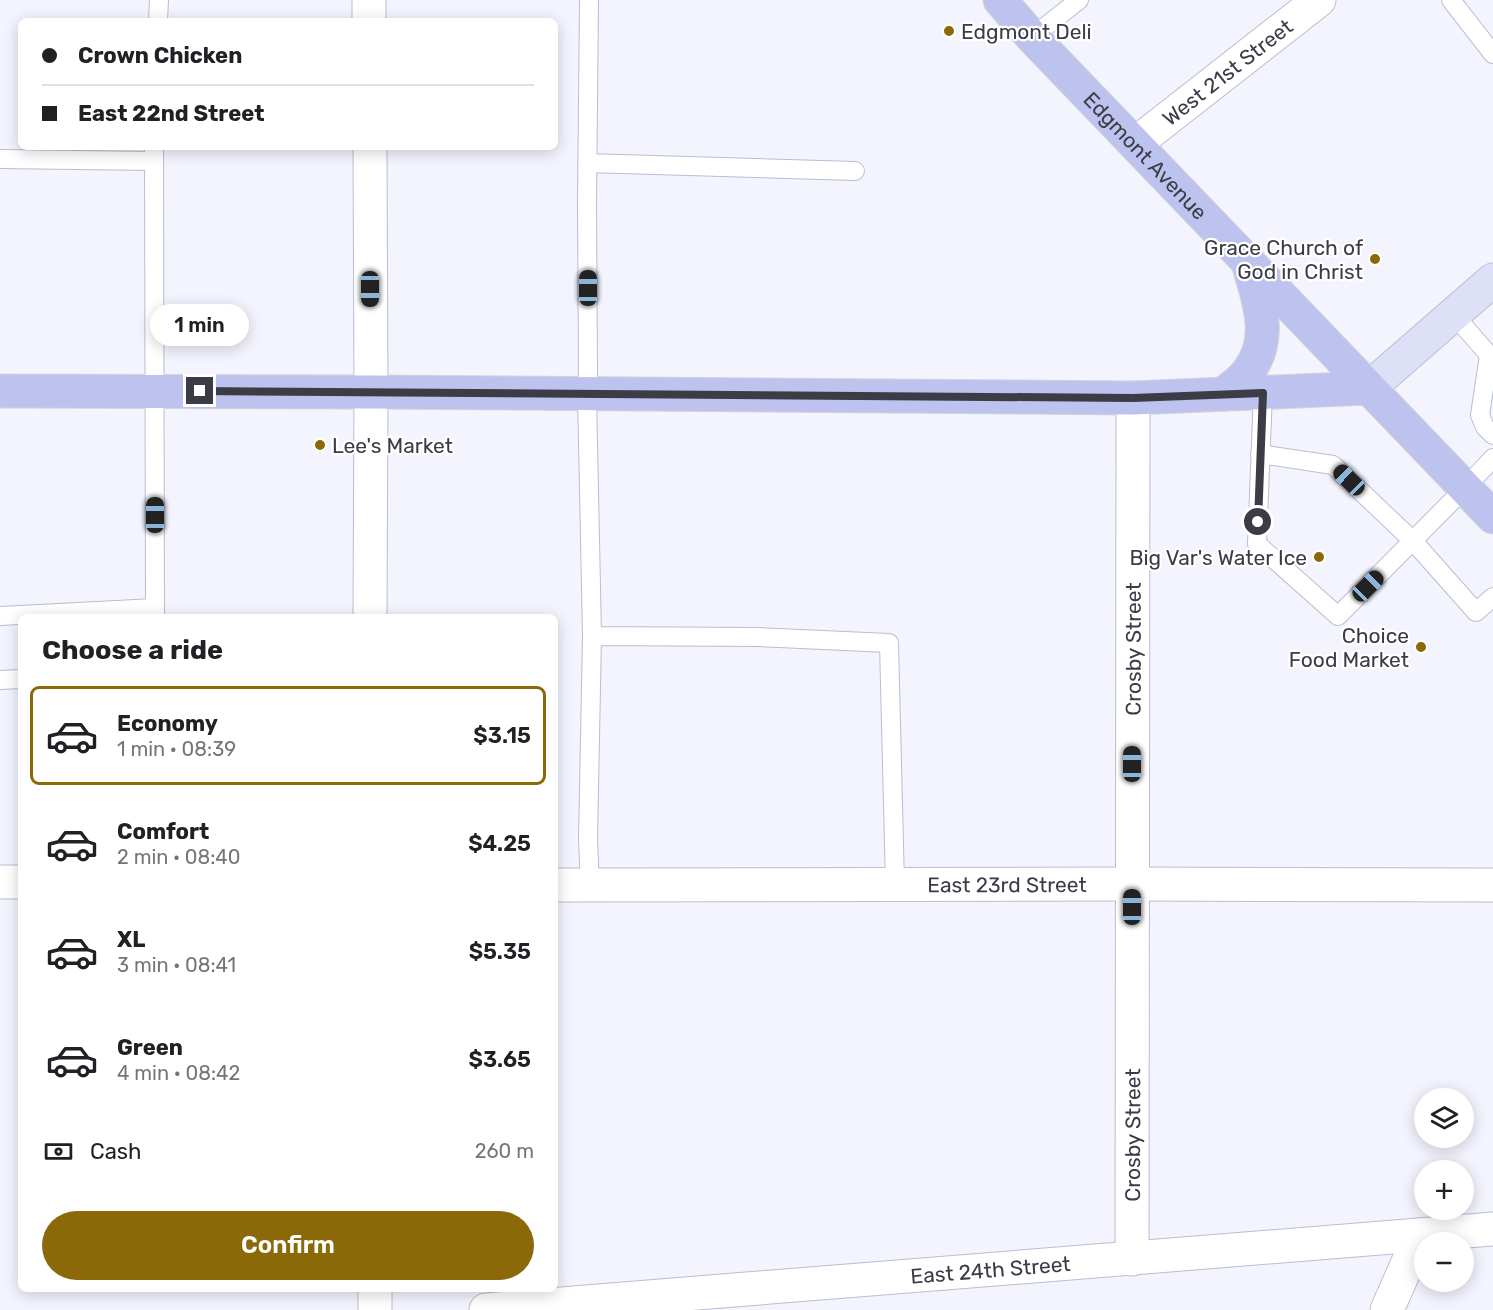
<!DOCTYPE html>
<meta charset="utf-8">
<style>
body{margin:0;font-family:Rubik,sans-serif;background:#f6f6f6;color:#202124;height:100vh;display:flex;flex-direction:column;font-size:22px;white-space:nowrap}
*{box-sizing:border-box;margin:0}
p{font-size:20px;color:#757577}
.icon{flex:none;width:33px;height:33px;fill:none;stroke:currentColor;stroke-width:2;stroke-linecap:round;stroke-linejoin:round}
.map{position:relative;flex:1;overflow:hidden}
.panel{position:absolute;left:18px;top:614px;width:540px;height:678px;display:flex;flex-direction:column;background:#fff;border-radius:9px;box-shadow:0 3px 15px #0003}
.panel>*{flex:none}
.top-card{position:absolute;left:18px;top:18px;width:540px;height:132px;border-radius:9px;box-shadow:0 3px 15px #0003;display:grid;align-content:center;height:132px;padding:0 24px;background:#fff}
.buttons{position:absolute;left:1414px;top:1088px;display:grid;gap:12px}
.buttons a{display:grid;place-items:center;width:60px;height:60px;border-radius:50%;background:#fff;box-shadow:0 3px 15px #0003;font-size:30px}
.end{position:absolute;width:27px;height:27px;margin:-14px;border:8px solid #3b3c46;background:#fff;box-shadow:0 0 0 3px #fff}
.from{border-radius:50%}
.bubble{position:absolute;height:42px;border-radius:21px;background:#fff;box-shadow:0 3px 15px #0003;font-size:20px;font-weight:600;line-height:42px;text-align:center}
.car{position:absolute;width:18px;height:36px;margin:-18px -9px;border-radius:8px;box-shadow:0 0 4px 2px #0007;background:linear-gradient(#222 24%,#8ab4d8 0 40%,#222 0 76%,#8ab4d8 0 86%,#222 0)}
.top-card b{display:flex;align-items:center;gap:21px;height:57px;font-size:22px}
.top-card b+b{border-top:2px solid #e0e0e0}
.top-card i{width:15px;height:15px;background:#202124}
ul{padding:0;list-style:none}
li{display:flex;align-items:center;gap:18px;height:99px;margin:0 12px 9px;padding:0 12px;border:3px solid transparent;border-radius:9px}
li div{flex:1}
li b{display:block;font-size:22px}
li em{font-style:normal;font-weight:600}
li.on{border-color:#8b6909}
li>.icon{width:54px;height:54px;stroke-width:1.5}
h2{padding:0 24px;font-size:27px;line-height:72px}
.pay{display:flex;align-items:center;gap:15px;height:66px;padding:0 24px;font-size:22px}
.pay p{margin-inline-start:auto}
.button{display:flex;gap:12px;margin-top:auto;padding:12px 24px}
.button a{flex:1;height:69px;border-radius:36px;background:#8b6909;color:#fff;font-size:24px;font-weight:600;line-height:69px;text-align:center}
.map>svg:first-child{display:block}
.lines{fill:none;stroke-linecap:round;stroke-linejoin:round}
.lane-casing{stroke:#babdd4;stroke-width:20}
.street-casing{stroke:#babdd4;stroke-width:35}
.secondary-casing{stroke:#babdd4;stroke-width:35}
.primary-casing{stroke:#d4d4d6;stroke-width:35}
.lane{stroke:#fff;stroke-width:18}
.street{stroke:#fff;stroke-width:33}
.secondary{stroke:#dee0f7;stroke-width:33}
.primary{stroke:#bec2ef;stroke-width:33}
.route{stroke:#3b3c46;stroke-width:8}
.poi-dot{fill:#8b6909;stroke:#fff;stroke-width:2}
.labels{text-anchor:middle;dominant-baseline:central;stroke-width:4.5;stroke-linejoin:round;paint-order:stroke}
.poi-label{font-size:21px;fill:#3b3c46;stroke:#fff;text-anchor:end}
.street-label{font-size:21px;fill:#3b3c46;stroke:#fff}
</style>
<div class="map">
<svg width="1493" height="1310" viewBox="0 0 1493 1310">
<rect width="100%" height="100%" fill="#f3f4fe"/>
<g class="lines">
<g class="lane-casing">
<path id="lane" d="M589 0 587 203 588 372 587 394 592 636 588 840 590 885
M1451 0 1493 54
M158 21 159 0
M1032 37 1079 0
M154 147 155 616
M0 159 153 161
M587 163 855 171
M1454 315 1489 355 1480 415 1485 427 1493 435
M1263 393 1257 544 1338 616 1465 488 1493 458
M1260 454 1333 465 1413 541 1476 612 1493 597
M0 616 155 608
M592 636 758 637 889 643 895 885
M0 680 21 679"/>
</g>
<g class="street-casing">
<g id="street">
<path d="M369 0V21"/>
<path id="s1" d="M1135 144 1319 0"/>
<path d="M370 147 371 392 370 616"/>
<path d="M0 882H21"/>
<path id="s2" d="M555 885 1132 884 1493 885"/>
<path id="s3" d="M1132 1259 1133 398"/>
<path d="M375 1288V1310"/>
<path id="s4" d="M486 1310 1493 1229"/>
<path d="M1387 1310 1420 1235"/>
</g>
</g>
<g class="secondary-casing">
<path id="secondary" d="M1369 388 1493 280"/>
</g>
<g class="primary-casing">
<g id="primary">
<path id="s5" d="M1000 0 1032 37 1493 517"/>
<path d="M0 391 371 392 1133 398 1369 388"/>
<path d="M1223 394C1231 388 1241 381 1247 373 1274 340 1259 302 1249 266"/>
</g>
</g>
<use href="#lane" class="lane"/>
<use href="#street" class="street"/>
<use href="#secondary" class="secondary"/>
<use href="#primary" class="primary"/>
</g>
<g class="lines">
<path class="route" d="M200 391 1133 398 1263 393 1258 522"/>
</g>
<g class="poi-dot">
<circle cx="949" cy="31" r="6"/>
<circle cx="1375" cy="259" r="6"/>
<circle cx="320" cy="445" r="6"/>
<circle cx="1319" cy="557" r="6"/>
<circle cx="1421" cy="647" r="6"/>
</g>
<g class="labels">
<g class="poi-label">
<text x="961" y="31" text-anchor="start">Edgmont Deli</text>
<text x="1363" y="247">Grace Church of<tspan x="1363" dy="24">God in Christ</tspan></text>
<text x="332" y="445" text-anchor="start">Lee's Market</text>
<text x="1307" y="557">Big Var's Water Ice</text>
<text x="1409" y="635">Choice<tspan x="1409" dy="24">Food Market</tspan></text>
</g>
<g class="street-label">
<text stroke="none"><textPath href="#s1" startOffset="117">West 21st Street</textPath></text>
<text stroke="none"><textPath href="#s5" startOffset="213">Edgmont Avenue</textPath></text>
<text stroke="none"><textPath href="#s3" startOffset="610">Crosby Street</textPath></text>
<text stroke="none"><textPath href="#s2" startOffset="452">East 23rd Street</textPath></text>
<text stroke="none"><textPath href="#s3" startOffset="124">Crosby Street</textPath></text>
<text stroke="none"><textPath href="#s4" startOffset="506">East 24th Street</textPath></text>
</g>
</g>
</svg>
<div class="buttons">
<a><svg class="icon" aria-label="layers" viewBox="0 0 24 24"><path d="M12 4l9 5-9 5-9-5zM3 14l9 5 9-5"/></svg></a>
<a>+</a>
<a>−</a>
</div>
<i class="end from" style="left:1258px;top:522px"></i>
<i class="end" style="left:200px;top:391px"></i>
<div class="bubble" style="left:150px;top:304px;width:99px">1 min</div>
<i class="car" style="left:588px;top:288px;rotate:0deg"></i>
<i class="car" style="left:370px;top:289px;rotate:180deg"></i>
<i class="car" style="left:1349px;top:480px;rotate:314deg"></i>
<i class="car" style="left:155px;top:515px;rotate:0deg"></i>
<i class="car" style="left:1368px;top:586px;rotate:45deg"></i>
<i class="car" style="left:1132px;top:764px;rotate:0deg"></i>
<i class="car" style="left:1132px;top:907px;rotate:0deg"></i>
<div class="top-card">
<b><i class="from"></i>Crown Chicken</b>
<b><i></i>East 22nd Street</b>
</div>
<section class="panel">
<h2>Choose a ride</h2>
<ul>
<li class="on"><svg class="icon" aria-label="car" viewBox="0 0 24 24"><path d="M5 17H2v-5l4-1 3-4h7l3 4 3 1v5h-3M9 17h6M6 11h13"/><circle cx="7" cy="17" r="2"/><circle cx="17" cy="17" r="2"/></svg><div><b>Economy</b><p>1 min · 08:39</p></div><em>$3.15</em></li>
<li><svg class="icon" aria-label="car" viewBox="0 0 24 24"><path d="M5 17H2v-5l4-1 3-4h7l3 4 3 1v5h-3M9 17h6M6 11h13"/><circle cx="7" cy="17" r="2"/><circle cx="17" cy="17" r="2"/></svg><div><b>Comfort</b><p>2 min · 08:40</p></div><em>$4.25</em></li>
<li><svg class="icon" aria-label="car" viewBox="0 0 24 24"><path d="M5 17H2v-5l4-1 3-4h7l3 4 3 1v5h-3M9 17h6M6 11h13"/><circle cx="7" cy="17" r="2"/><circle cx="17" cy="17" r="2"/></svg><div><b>XL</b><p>3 min · 08:41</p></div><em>$5.35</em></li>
<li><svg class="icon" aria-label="car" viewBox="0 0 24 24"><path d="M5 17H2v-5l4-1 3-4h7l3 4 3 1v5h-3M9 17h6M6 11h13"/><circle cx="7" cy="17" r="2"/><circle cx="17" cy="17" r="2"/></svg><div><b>Green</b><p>4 min · 08:42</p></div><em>$3.65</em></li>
</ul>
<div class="pay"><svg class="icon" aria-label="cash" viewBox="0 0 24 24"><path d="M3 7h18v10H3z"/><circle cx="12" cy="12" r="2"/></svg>Cash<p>260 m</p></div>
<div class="button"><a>Confirm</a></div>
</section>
</div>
